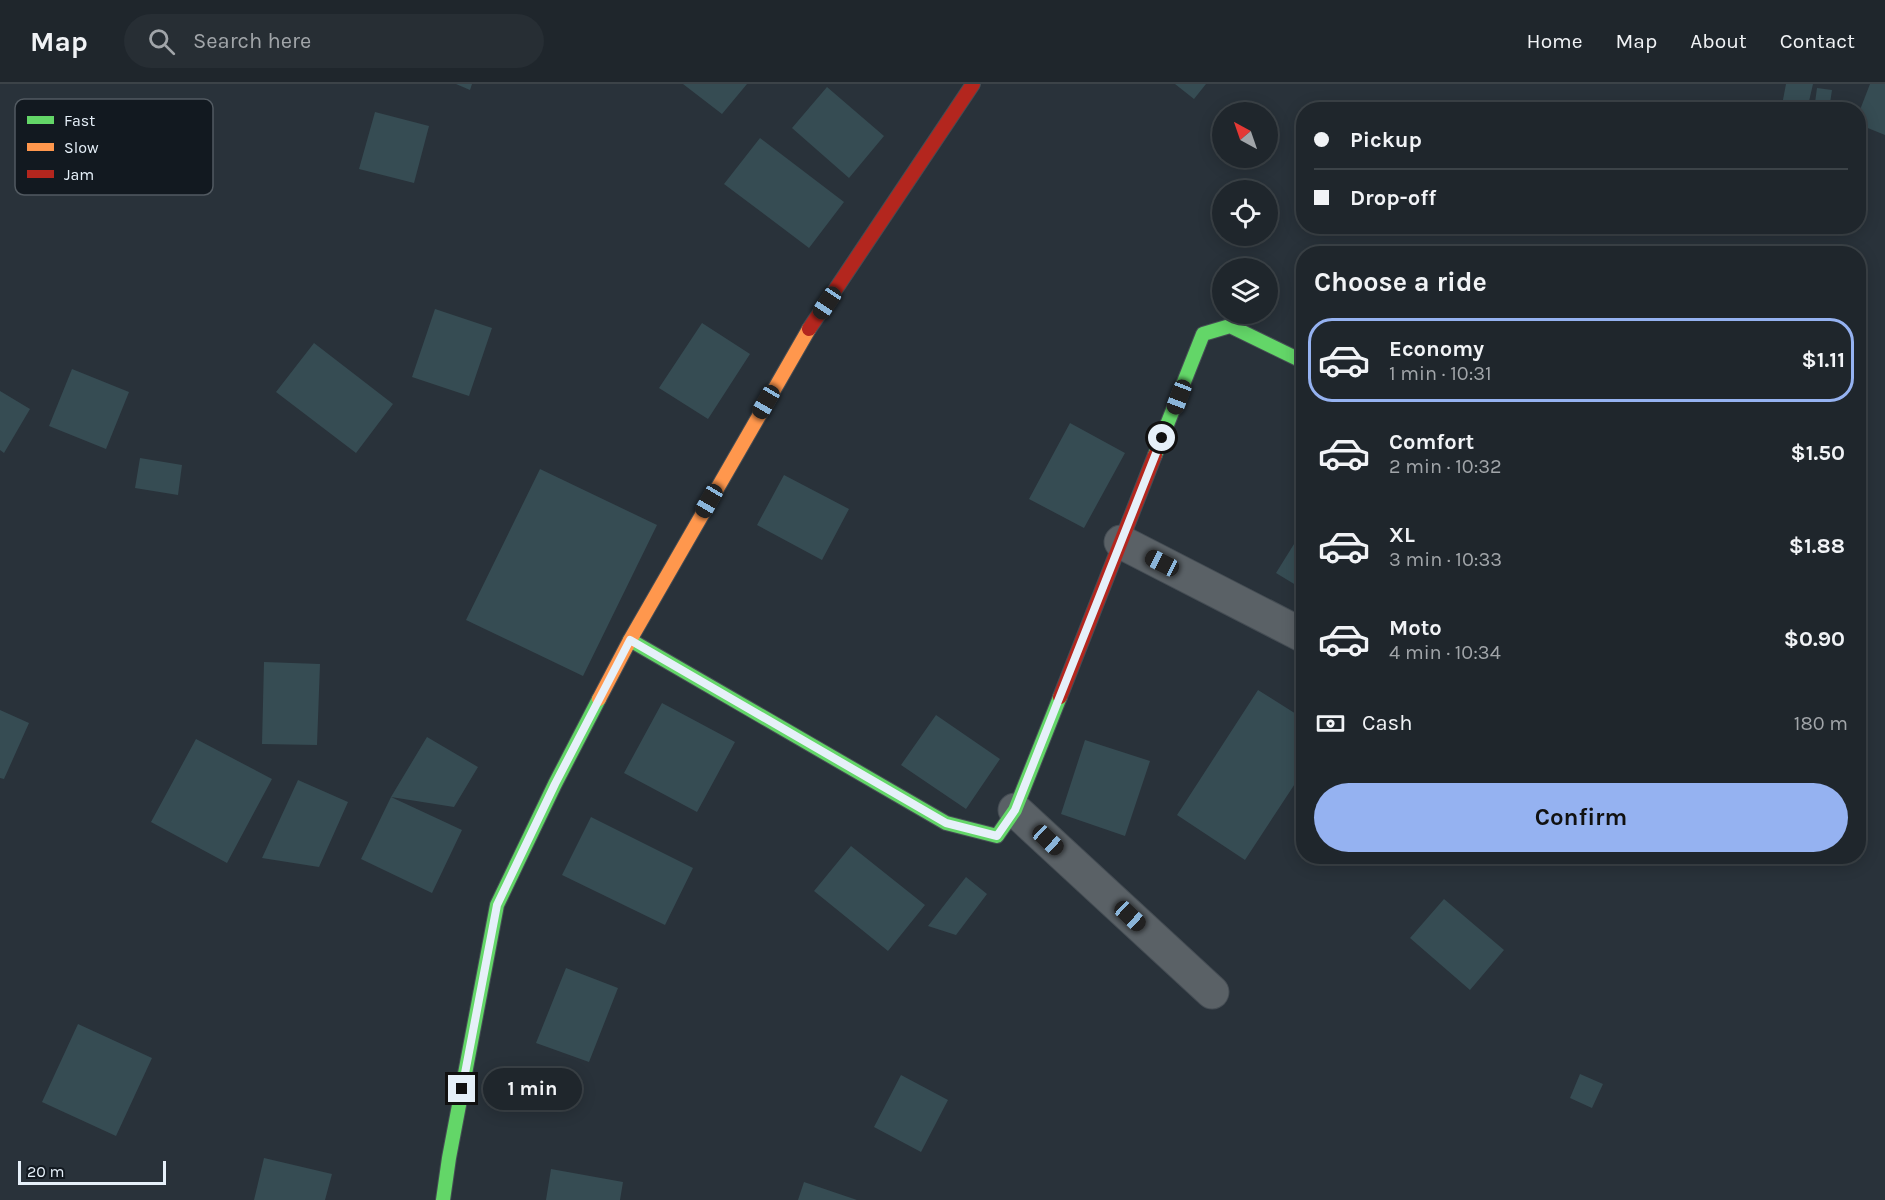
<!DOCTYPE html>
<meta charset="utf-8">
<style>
body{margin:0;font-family:Karla,sans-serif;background:#272e34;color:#f1f3f6;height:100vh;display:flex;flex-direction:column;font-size:22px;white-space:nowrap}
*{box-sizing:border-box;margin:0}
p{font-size:20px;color:#a1a5a9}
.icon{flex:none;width:33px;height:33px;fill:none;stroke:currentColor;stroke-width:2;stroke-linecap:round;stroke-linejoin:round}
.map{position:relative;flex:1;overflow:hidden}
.drawer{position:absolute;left:1296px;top:162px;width:570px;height:618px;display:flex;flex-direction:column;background:#1f262c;border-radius:24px;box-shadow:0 3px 15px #0003,0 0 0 2px #3c4348}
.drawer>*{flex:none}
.guide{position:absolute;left:1296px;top:18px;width:570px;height:132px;border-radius:24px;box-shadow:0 3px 15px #0003,0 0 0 2px #3c4348;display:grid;align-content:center;height:132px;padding:0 18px;background:#1f262c}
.needle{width:39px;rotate:320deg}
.fabs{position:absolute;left:1212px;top:18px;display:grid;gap:12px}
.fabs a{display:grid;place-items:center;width:66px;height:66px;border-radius:50%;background:#1f262c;box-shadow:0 3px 15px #0003,0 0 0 2px #3c4348;font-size:30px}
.scale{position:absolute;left:18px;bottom:15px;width:148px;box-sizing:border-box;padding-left:6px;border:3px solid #e6f0f9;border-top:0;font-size:16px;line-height:21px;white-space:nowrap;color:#e6f0f9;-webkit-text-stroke:4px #121920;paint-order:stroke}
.end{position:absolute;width:27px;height:27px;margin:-14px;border:8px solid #e6f0f9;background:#111;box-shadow:0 0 0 3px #111}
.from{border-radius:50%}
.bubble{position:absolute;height:42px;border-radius:21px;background:#1f262c;box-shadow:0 3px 15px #0003,0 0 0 2px #3c4348;font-size:20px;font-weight:700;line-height:42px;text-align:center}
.car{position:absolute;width:18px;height:36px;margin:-18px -9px;border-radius:8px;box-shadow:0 0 4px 2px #0007;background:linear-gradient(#222 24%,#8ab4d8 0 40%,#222 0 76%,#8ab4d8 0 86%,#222 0)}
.guide b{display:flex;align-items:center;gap:21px;height:57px;font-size:22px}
.guide b+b{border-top:2px solid #3c4348}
.guide i{width:15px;height:15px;background:#f1f3f6}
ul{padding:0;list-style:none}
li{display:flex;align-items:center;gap:18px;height:84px;margin:0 12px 9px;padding:0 6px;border:3px solid transparent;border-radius:24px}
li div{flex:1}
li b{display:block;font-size:22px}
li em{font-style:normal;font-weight:700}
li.on{border-color:#95b2f1}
li>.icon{width:54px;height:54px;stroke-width:1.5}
h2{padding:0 18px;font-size:27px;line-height:72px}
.pay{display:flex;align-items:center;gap:15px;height:66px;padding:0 18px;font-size:22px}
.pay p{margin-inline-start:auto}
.button{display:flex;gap:12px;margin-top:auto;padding:12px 18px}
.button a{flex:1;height:69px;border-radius:36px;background:#95b2f1;color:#111;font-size:24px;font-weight:700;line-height:69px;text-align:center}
header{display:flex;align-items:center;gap:36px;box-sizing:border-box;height:84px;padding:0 30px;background:#1f262c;border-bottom:2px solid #3c4348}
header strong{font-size:28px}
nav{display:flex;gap:33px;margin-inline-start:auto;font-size:21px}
.search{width:420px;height:54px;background:#272e34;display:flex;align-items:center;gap:15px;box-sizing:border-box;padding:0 21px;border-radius:33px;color:#a1a5a9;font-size:22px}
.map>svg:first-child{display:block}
.building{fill:#364c53}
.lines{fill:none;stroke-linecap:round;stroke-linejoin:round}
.street-casing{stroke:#454d54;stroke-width:35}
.fast-casing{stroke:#454d54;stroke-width:16}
.slow-casing{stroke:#454d54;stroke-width:16}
.jam-casing{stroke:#454d54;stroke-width:16}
.street{stroke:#5a6166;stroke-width:33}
.fast{stroke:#63d668;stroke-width:14}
.slow{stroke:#ff974d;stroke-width:14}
.jam{stroke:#b3261e;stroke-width:14}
.route{stroke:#e6f0f9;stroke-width:8}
.key{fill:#121920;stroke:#525a61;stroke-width:1.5}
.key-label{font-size:16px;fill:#e6f0f9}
</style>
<header>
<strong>Map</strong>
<div class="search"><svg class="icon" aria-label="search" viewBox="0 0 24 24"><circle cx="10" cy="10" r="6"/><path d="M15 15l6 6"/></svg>Search here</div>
<nav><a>Home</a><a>Map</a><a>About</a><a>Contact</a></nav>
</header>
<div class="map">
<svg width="1885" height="1116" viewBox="0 0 1885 1116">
<rect width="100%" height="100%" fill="#29323a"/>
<path class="building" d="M456 0H472L470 6Z
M683 0H747L722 30Z
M1175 0H1206L1194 15Z
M1786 0H1813L1807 26H1781Z
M1870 0H1885V51L1858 40V31Z
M827 3 884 52 849 94 792 44Z
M1817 4 1832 6 1829 26H1814Z
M1563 16 1580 26H1557Z
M375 28 429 42 414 99 359 85Z
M760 54 844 118 809 164 724 100Z
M435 225 492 244 469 312 412 293Z
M702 239 750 270 708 335 659 304Z
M314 259 393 320 356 369 276 308Z
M72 285 129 308 106 365 49 342Z
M0 307 30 325 4 369 0 366Z
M1070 339 1125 369 1084 444 1029 415Z
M140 374 182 381 178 411 135 404Z
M540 385 657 441 583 592 466 536Z
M784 391 849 425 822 476 757 441Z
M1304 444V506L1276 489Z
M264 578 320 580 317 661 262 660Z
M1258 606 1304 635V686L1245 776 1177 731Z
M662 619 735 658 697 728 624 689Z
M0 626 29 639 4 695 0 694Z
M936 631 1000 675 966 725 901 681Z
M427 653 478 683 454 723 391 713Z
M196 655 272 695 227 779 151 738Z
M1085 656 1150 677 1125 752 1061 730Z
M298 696 348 718 319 783 262 774Z
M391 713 462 746 432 809 361 775Z
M591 733 693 784 665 841 562 791Z
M851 762 925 821 888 867 814 807Z
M966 793 987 810 956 851 928 842Z
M1444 815 1504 866 1470 906 1410 854Z
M566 884 618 904 589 978 536 959Z
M78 940 152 974 116 1052 42 1018Z
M1580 990 1603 1000 1592 1024 1570 1014Z
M901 991 948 1016 921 1068 874 1043Z
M264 1074 332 1090 325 1116H254Z
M551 1085 623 1098 620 1116H546Z
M804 1098 857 1116H798Z"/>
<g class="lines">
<g class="street-casing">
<path id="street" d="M1121 458 1304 552
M1015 726 1212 908"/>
</g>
<g class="fast-casing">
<path id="fast" d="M1155 371 1203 250 1230 242 1304 278
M630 556 946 739 997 752 1015 726 1060 613
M443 1116 449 1074 497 821 555 700 599 615"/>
</g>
<g class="slow-casing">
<path id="slow" d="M599 615 630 556 809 245"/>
</g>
<g class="jam-casing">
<path id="jam" d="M809 245 973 0
M1060 613 1155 371"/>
</g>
<use href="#street" class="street"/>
<use href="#fast" class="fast"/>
<use href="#slow" class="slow"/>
<use href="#jam" class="jam"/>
</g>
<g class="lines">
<path class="route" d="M462 1005 497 821 555 700 630 556 946 739 997 752 1015 726 1162 354"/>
</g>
<rect x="15" y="15" width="198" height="96" rx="9" class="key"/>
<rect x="27" y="32" width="27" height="8" fill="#63d668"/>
<rect x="27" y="59" width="27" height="8" fill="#ff974d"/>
<rect x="27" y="86" width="27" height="8" fill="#b3261e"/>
<g class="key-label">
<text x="64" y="42">Fast</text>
<text x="64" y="69">Slow</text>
<text x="64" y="96">Jam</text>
</g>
</svg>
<div class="fabs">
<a><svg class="needle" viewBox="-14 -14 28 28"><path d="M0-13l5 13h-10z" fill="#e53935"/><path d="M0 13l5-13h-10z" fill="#a1a5a9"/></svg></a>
<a><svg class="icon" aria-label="locate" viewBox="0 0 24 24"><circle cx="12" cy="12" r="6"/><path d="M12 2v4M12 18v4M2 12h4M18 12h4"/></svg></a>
<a><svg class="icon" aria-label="layers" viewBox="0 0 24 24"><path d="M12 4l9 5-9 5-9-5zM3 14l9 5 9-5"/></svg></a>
</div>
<div class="scale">20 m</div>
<i class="end from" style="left:1162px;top:354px"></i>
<i class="end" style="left:462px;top:1005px"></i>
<div class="bubble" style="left:483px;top:984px;width:99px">1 min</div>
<i class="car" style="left:827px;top:219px;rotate:214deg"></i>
<i class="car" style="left:1179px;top:313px;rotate:201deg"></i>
<i class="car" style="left:766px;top:318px;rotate:210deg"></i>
<i class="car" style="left:709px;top:417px;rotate:210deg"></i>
<i class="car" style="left:1162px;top:479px;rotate:297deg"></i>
<i class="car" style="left:1048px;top:756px;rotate:133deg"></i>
<i class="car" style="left:1130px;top:832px;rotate:133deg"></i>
<div class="guide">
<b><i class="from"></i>Pickup</b>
<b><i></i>Drop-off</b>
</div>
<section class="drawer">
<h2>Choose a ride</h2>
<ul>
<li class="on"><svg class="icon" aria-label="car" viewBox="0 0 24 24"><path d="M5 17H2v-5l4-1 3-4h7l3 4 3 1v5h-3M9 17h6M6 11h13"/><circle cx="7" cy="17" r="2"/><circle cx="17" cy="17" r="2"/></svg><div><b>Economy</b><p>1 min · 10:31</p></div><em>$1.11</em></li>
<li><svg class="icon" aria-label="car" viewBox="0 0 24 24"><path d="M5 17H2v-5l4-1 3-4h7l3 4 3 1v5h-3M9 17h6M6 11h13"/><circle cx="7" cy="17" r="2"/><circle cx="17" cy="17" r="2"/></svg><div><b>Comfort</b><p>2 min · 10:32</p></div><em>$1.50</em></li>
<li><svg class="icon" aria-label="car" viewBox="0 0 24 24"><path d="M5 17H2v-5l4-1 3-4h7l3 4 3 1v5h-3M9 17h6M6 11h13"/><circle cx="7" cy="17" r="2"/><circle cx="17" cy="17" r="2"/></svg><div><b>XL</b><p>3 min · 10:33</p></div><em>$1.88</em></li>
<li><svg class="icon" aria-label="car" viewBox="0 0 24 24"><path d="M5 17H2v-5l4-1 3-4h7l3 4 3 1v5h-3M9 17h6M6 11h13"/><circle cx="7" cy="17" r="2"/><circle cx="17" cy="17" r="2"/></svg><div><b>Moto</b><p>4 min · 10:34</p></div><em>$0.90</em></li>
</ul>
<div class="pay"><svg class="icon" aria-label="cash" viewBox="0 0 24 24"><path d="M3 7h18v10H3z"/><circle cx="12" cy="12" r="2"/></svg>Cash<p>180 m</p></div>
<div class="button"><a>Confirm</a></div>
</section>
</div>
